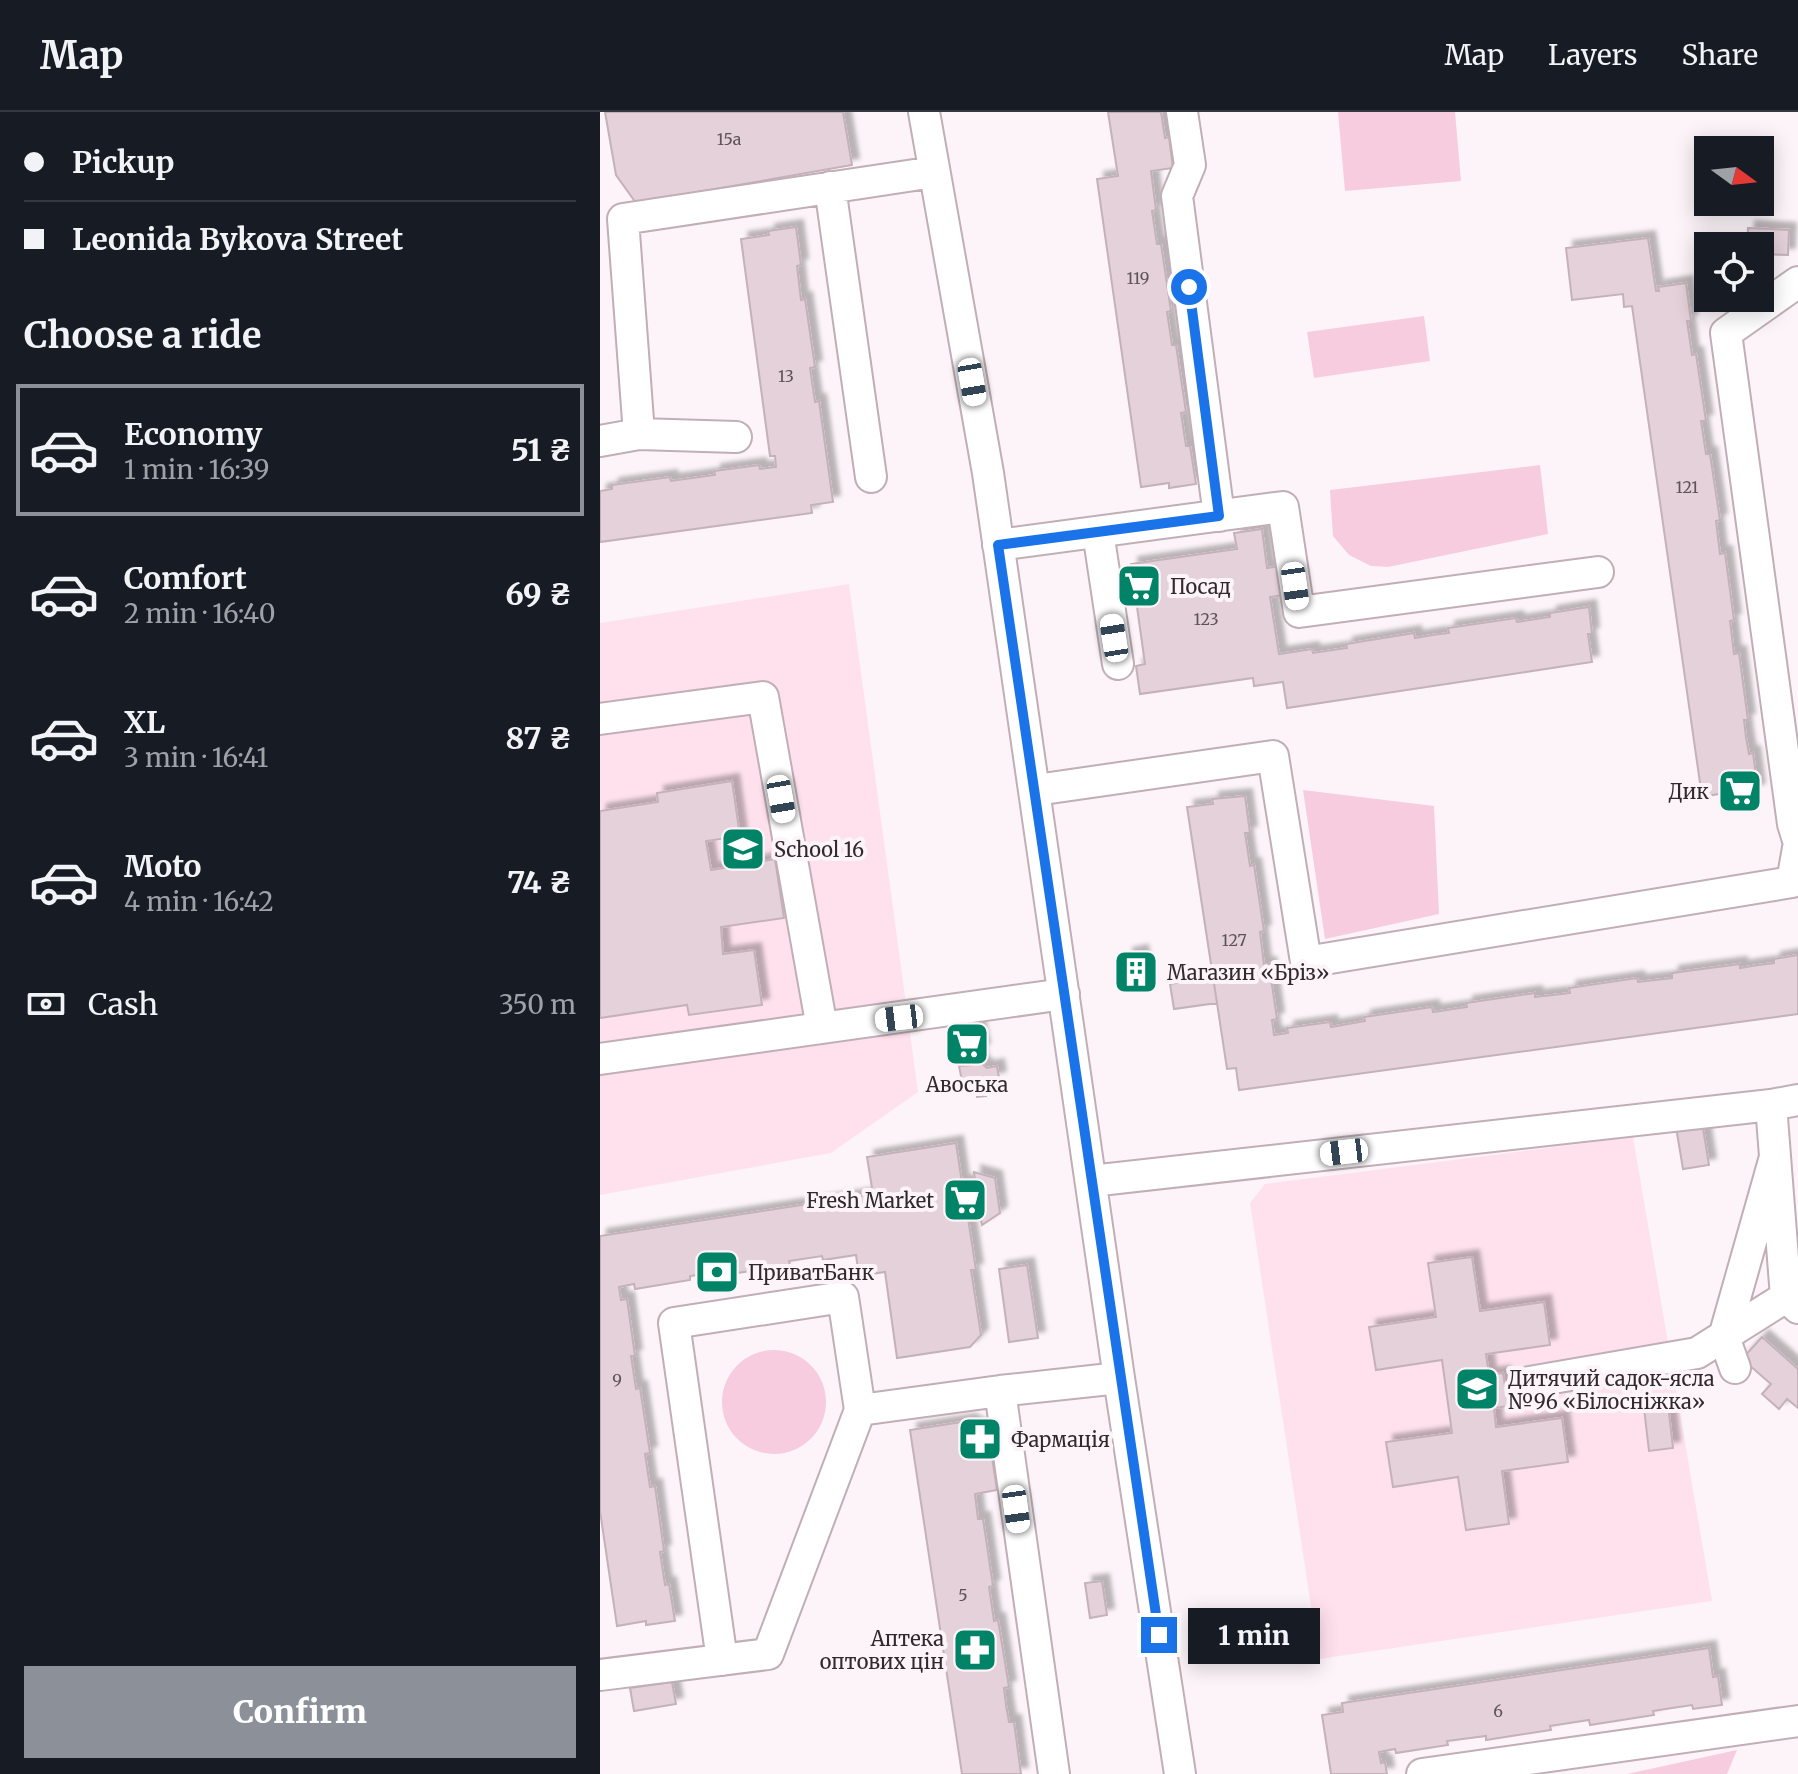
<!DOCTYPE html>
<meta charset="utf-8">
<style>
body{margin:0;font-family:Merriweather,serif;background:#20242c;color:#f1f3f6;height:100vh;display:flex;flex-direction:column;font-size:30px;white-space:nowrap}
*{box-sizing:border-box;margin:0}
p{font-size:26px;color:#9ea1a6}
.icon{flex:none;width:44px;height:44px;fill:none;stroke:currentColor;stroke-width:2;stroke-linecap:round;stroke-linejoin:round}
.map{position:relative;flex:1;overflow:hidden}
.details{display:flex;flex-direction:column;background:#171b24;width:600px}
.details>*{flex:none}
.hud{display:grid;align-content:center;height:176px;padding:0 24px;background:#171b24}
.needle{width:52px;rotate:105deg}
.fabs{position:absolute;left:1094px;top:24px;display:grid;gap:16px}
.fabs a{display:grid;place-items:center;width:80px;height:80px;border-radius:0px;background:#171b24;box-shadow:0 4px 20px #0003;font-size:40px}
.end{position:absolute;width:36px;height:36px;margin:-18px;border:10px solid #1a73e8;background:#fff;box-shadow:0 0 0 4px #fff}
.from{border-radius:50%}
.bubble{position:absolute;height:56px;border-radius:0px;background:#171b24;box-shadow:0 4px 20px #0003;font-size:26px;font-weight:800;line-height:56px;text-align:center}
.car{position:absolute;width:24px;height:48px;margin:-24px -12px;border-radius:10px;box-shadow:0 0 6px 2px #0007;background:linear-gradient(#fff 24%,#345 0 40%,#fff 0 76%,#345 0 86%,#fff 0)}
.hud b{display:flex;align-items:center;gap:28px;height:76px;font-size:30px}
.hud b+b{border-top:2px solid #363941}
.hud i{width:20px;height:20px;background:#f1f3f6}
ul{padding:0;list-style:none}
li{display:flex;align-items:center;gap:24px;height:132px;margin:0 16px 12px;padding:0 8px;border:4px solid transparent;border-radius:0px}
li div{flex:1}
li b{display:block;font-size:30px}
li em{font-style:normal;font-weight:800}
li.active{border-color:#8c9099}
li>.icon{width:72px;height:72px;stroke-width:1.5}
h2{padding:0 24px;font-size:36px;line-height:96px}
.pay{display:flex;align-items:center;gap:20px;height:88px;padding:0 24px;font-size:30px}
.pay p{margin-inline-start:auto}
.action{display:flex;gap:16px;margin-top:auto;padding:16px 24px}
.action a{flex:1;height:92px;border-radius:0px;background:#8c9099;color:#fff;font-size:32px;font-weight:800;line-height:92px;text-align:center}
header{display:flex;align-items:center;gap:48px;box-sizing:border-box;height:112px;padding:0 40px;background:#171b24;border-bottom:2px solid #363941}
header strong{font-size:38px}
nav{display:flex;gap:44px;margin-inline-start:auto;font-size:28px}
main{display:flex;flex:1;min-height:0}
.map>svg:first-child{display:block}
.built{fill:#fee1ed}
.green{fill:#f8ccdf}
.building{fill:#e4d1d9;stroke:#c5b1b9;stroke-width:2;filter:url(#shadow)}
.lines{fill:none;stroke-linecap:round;stroke-linejoin:round}
.minor-casing{stroke:#c1aeb6;stroke-width:34}
.minor{stroke:#fff;stroke-width:30}
.route{stroke:#1a73e8;stroke-width:10}
.labels{text-anchor:middle;dominant-baseline:central;stroke-width:8;stroke-linejoin:round;paint-order:stroke}
.number-label{font-size:16px;fill:#5e5458}
.poi-label{font-size:20px;fill:#312a2d;stroke:#fcf4f8;text-anchor:start}
</style>
<header>
<strong>Map</strong>
<nav><a>Map</a><a>Layers</a><a>Share</a></nav>
</header>
<main>
<section class="details">
<div class="hud">
<b><i class="from"></i>Pickup</b>
<b><i></i>Leonida Bykova Street</b>
</div>
<h2>Choose a ride</h2>
<ul>
<li class="active"><svg class="icon" aria-label="car" viewBox="0 0 24 24"><path d="M5 17H2v-5l4-1 3-4h7l3 4 3 1v5h-3M9 17h6M6 11h13"/><circle cx="7" cy="17" r="2"/><circle cx="17" cy="17" r="2"/></svg><div><b>Economy</b><p>1 min · 16:39</p></div><em>51 ₴</em></li>
<li><svg class="icon" aria-label="car" viewBox="0 0 24 24"><path d="M5 17H2v-5l4-1 3-4h7l3 4 3 1v5h-3M9 17h6M6 11h13"/><circle cx="7" cy="17" r="2"/><circle cx="17" cy="17" r="2"/></svg><div><b>Comfort</b><p>2 min · 16:40</p></div><em>69 ₴</em></li>
<li><svg class="icon" aria-label="car" viewBox="0 0 24 24"><path d="M5 17H2v-5l4-1 3-4h7l3 4 3 1v5h-3M9 17h6M6 11h13"/><circle cx="7" cy="17" r="2"/><circle cx="17" cy="17" r="2"/></svg><div><b>XL</b><p>3 min · 16:41</p></div><em>87 ₴</em></li>
<li><svg class="icon" aria-label="car" viewBox="0 0 24 24"><path d="M5 17H2v-5l4-1 3-4h7l3 4 3 1v5h-3M9 17h6M6 11h13"/><circle cx="7" cy="17" r="2"/><circle cx="17" cy="17" r="2"/></svg><div><b>Moto</b><p>4 min · 16:42</p></div><em>74 ₴</em></li>
</ul>
<div class="pay"><svg class="icon" aria-label="cash" viewBox="0 0 24 24"><path d="M3 7h18v10H3z"/><circle cx="12" cy="12" r="2"/></svg>Cash<p>350 m</p></div>
<div class="action"><a>Confirm</a></div>
</section>
<div class="map">
<svg width="1198" height="1662" viewBox="0 0 1198 1662">
<defs>
<filter id="shadow"><feDropShadow dx="7" dy="-7" stdDeviation="2" flood-color="#0004"/></filter>
</defs>
<rect width="100%" height="100%" fill="#fcf4f8"/>
<path class="built" d="M249 472 318 980 231 1041 0 1083V511Z
M1033 1025 1112 1489 719 1547 650 1091 665 1072Z"/>
<path class="green" d="M738 0H855L861 69 745 79Z
M824 204 830 249 714 266 707 220Z
M940 353 948 422 788 455 771 454 749 443 733 424 730 378Z
M703 678 834 694 839 802 725 827Z
M122 1290a52 52 0 1 1 104 0a52 52 0 1 1-104 0Z
M1137 1638 1127 1662H1027Z"/>
<path class="building" d="M5 0H243L252 53 36 91 16 63Z
M508 0H561L565 26 569 25 573 56 551 59 556 98 552 99 557 132H561L571 199 567 200 572 233H576L586 300 581 301 586 334H590L596 372 569 376V371L541 375 497 67 518 64Z
M196 115 201 153 197 154 201 188 205 187 215 255 210 256 215 290 219 289 233 390 211 393 212 401 0 430V379L12 377V373L70 365 71 369 115 363 114 359 159 353 160 357 176 355 175 344H170L141 127 169 123 168 119Z
M1148 116 1189 118 1188 143 1160 142V134H1147Z
M1048 126 1056 179H1059L1058 175 1086 171 1091 209H1087L1092 243 1096 242 1106 309H1101L1106 342H1110L1120 408 1116 409 1120 442 1125 441 1134 508 1130 509 1134 542 1139 541 1148 608H1144L1146 625 1149 642 1153 641 1158 678 1130 684V680L1102 685 1032 194 1024 195 1023 182 972 188 966 136Z
M662 417 667 456 680 454 684 483 670 485 679 542 712 537 713 541 747 536 746 532 814 521 815 526 832 523 849 521 848 516 916 506 917 510 950 505V501L989 495 992 522H988L992 550 687 596 683 570 654 574 653 566 540 582 536 554 545 552 531 452 637 437 634 421Z
M132 669 140 724 106 729 111 758 175 747 184 806 121 815 123 842 154 838 162 893 89 903 87 893 0 906V699L58 690 57 681Z
M645 684 650 721H645L650 754 654 753 664 819 660 820 664 853 669 852 677 907 672 908 674 923 688 921 687 916 730 910 731 915 765 909 764 905 832 895 833 900 867 895 866 891 935 881V885L953 883 970 881 969 876 1037 866 1038 870 1072 866V861L1140 852V856L1158 853 1174 851V847L1198 843V902L639 978 636 956 627 957 617 891 574 897 570 872 613 865 587 695 613 692 612 687Z
M541 840 547 878 531 880 526 843Z
M613 865 617 891 574 897 570 872Z
M378 914 383 938 356 945 350 921Z
M379 942 381 951 387 956 397 954 399 966 389 968 385 975 386 984 377 985 376 977 364 979 359 954 371 953 370 944Z
M1102 1010 1109 1053 1083 1057 1076 1015Z
M356 1031 362 1071 375 1069 374 1060 395 1066 400 1101 382 1113 380 1104 368 1106 376 1158H371L381 1223 370 1235 297 1246 285 1160 259 1164 256 1143 223 1148 222 1144 189 1149 190 1153 124 1163 123 1159 90 1164V1168L35 1177 34 1172 19 1175 21 1188 27 1187 35 1244H31L36 1277 40 1276 50 1341 45 1342 50 1375 55 1374 64 1439 60 1440 65 1473 69 1472 75 1509 46 1513V1509L17 1514 0 1399V1124L273 1082 267 1045Z
M872 1145 880 1199 944 1190 950 1233 886 1242 889 1263 903 1261 908 1294 894 1296 896 1315 962 1306 968 1350 902 1359 909 1412 866 1418 858 1365 793 1375 786 1330 852 1321 842 1248 776 1258 769 1215 836 1205 828 1151Z
M427 1153 438 1226 409 1230 399 1157Z
M1162 1225 1198 1257V1296L1187 1287 1179 1297 1162 1282 1171 1272 1142 1247Z
M1068 1293 1073 1336 1049 1339 1044 1296Z
M368 1309 388 1319 397 1378 375 1382 378 1407H383L393 1474 389 1475 394 1509 398 1508 409 1575 404 1576 406 1593 409 1610H414L421 1662H362L310 1318Z
M502 1469 507 1503 490 1506 485 1471Z
M1109 1536 1113 1565 1118 1564 1122 1593 1093 1597 1092 1593 1072 1596 1053 1599 1054 1603 990 1613 989 1608 950 1614 951 1618 886 1628V1624L847 1629 848 1633 796 1641 795 1637 779 1640 781 1651 785 1650 787 1662H731L722 1603 743 1600 742 1591Z
M72 1570 76 1592 34 1599 30 1576Z"/>
<g class="lines">
<g class="minor-casing">
<path id="minor" d="M324 0 388 361 519 1266 580 1662
M582 0 590 53 577 84 619 404
M230 75 271 365
M1198 170 1126 221 1193 712 1198 728
M39 322 23 107 334 60
M0 329 39 322 136 325
M498 420 518 552
M398 433 683 395 699 500 998 460
M0 607 163 585 222 916
M436 678 673 644 706 850 1192 770 1198 736
M0 947 464 882
M1171 993 1186 1185 1198 1196
M491 1069 1171 993 1198 988
M1135 1256 1124 1225 1175 1045
M924 1271 1097 1241 1186 1185
M400 1279 454 1662
M122 1548 74 1211 243 1185 260 1298
M0 1563 168 1542 260 1298 400 1279 519 1266
M822 1662 1198 1609"/>
</g>
<use href="#minor" class="minor"/>
</g>
<g class="lines">
<path class="route" d="M559 1523 398 433 619 404 589 175"/>
</g>
<defs>
<g id="supermarket-square" transform="scale(2.3)"><rect x="-9" y="-9" width="18" height="18" rx="4" fill="#008366" stroke="#fcf4f8"/><path d="M-6-5.5h2.5l.6 2H6L4.5 2H-2.5L-4.4-4H-6ZM-1.5 3.2a1.3 1.3 0 1 0 .1 0ZM3 3.2a1.3 1.3 0 1 0 .1 0Z" fill="#fff"/></g>
<g id="school-square" transform="scale(2.3)"><rect x="-9" y="-9" width="18" height="18" rx="4" fill="#008366" stroke="#fcf4f8"/><path d="M0-5L7-2L0 1L-7-2ZM-4 1L0 2.5L4 1V4Q0 6-4 4Z" fill="#fff"/></g>
<g id="building-square" transform="scale(2.3)"><rect x="-9" y="-9" width="18" height="18" rx="4" fill="#008366" stroke="#fcf4f8"/><path d="M-4-6H4V6H1V3H-1V6H-4ZM-2.5-4.3h1.7v1.8h-1.7ZM.8-4.3h1.7v1.8H.8ZM-2.5-1h1.7V.8h-1.7ZM.8-1h1.7V.8H.8Z" fill="#fff"/></g>
<g id="bank-square" transform="scale(2.3)"><rect x="-9" y="-9" width="18" height="18" rx="4" fill="#008366" stroke="#fcf4f8"/><path d="M-6-4H6V4H-6ZM0-2.3a2.3 2.3 0 1 0 0 4.6a2.3 2.3 0 1 0 0-4.6Z" fill="#fff"/></g>
<g id="pharmacy-square" transform="scale(2.3)"><rect x="-9" y="-9" width="18" height="18" rx="4" fill="#008366" stroke="#fcf4f8"/><path d="M-2-6h4v4h4v4h-4v4h-4v-4h-4v-4h4Z" fill="#fff"/></g>
</defs>
<g fill-rule="evenodd">
<use href="#supermarket-square" x="539" y="474"/>
<use href="#supermarket-square" x="1140" y="679"/>
<use href="#school-square" x="143" y="737"/>
<use href="#building-square" x="536" y="860"/>
<use href="#supermarket-square" x="367" y="932"/>
<use href="#supermarket-square" x="365" y="1088"/>
<use href="#bank-square" x="117" y="1160"/>
<use href="#school-square" x="877" y="1277"/>
<use href="#pharmacy-square" x="380" y="1327"/>
<use href="#pharmacy-square" x="375" y="1538"/>
</g>
<g class="labels">
<g class="number-label">
<text x="129" y="27">15а</text>
<text x="538" y="166">119</text>
<text x="186" y="264">13</text>
<text x="1087" y="375">121</text>
<text x="606" y="507">123</text>
<text x="634" y="828">127</text>
<text x="17" y="1268">9</text>
<text x="363" y="1483">5</text>
<text x="898" y="1599">6</text>
</g>
<g class="poi-label">
<text x="570" y="474">Посад</text>
<text x="1109" y="679" text-anchor="end">Дик</text>
<text x="174" y="737">School 16</text>
<text x="567" y="860">Магазин «Бріз»</text>
<text x="367" y="972" text-anchor="middle">Авоська</text>
<text x="334" y="1088" text-anchor="end">Fresh Market</text>
<text x="148" y="1160">ПриватБанк</text>
<text x="908" y="1266">Дитячий садок-ясла<tspan x="908" dy="23">№96 «Білосніжка»</tspan></text>
<text x="411" y="1327">Фармація</text>
<text x="344" y="1526" text-anchor="end">Аптека<tspan x="344" dy="23">оптових цін</tspan></text>
</g>
</g>
</svg>
<div class="fabs">
<a><svg class="needle" viewBox="-14 -14 28 28"><path d="M0-13l5 13h-10z" fill="#e53935"/><path d="M0 13l5-13h-10z" fill="#9ea1a6"/></svg></a>
<a><svg class="icon" aria-label="locate" viewBox="0 0 24 24"><circle cx="12" cy="12" r="6"/><path d="M12 2v4M12 18v4M2 12h4M18 12h4"/></svg></a>
</div>
<i class="end from" style="left:589px;top:175px"></i>
<i class="end" style="left:559px;top:1523px"></i>
<div class="bubble" style="left:588px;top:1496px;width:132px">1 min</div>
<i class="car" style="left:372px;top:270px;rotate:170deg"></i>
<i class="car" style="left:695px;top:474px;rotate:172deg"></i>
<i class="car" style="left:514px;top:526px;rotate:351deg"></i>
<i class="car" style="left:181px;top:687px;rotate:170deg"></i>
<i class="car" style="left:299px;top:906px;rotate:263deg"></i>
<i class="car" style="left:744px;top:1040px;rotate:263deg"></i>
<i class="car" style="left:416px;top:1397px;rotate:172deg"></i>
</div>
</main>
